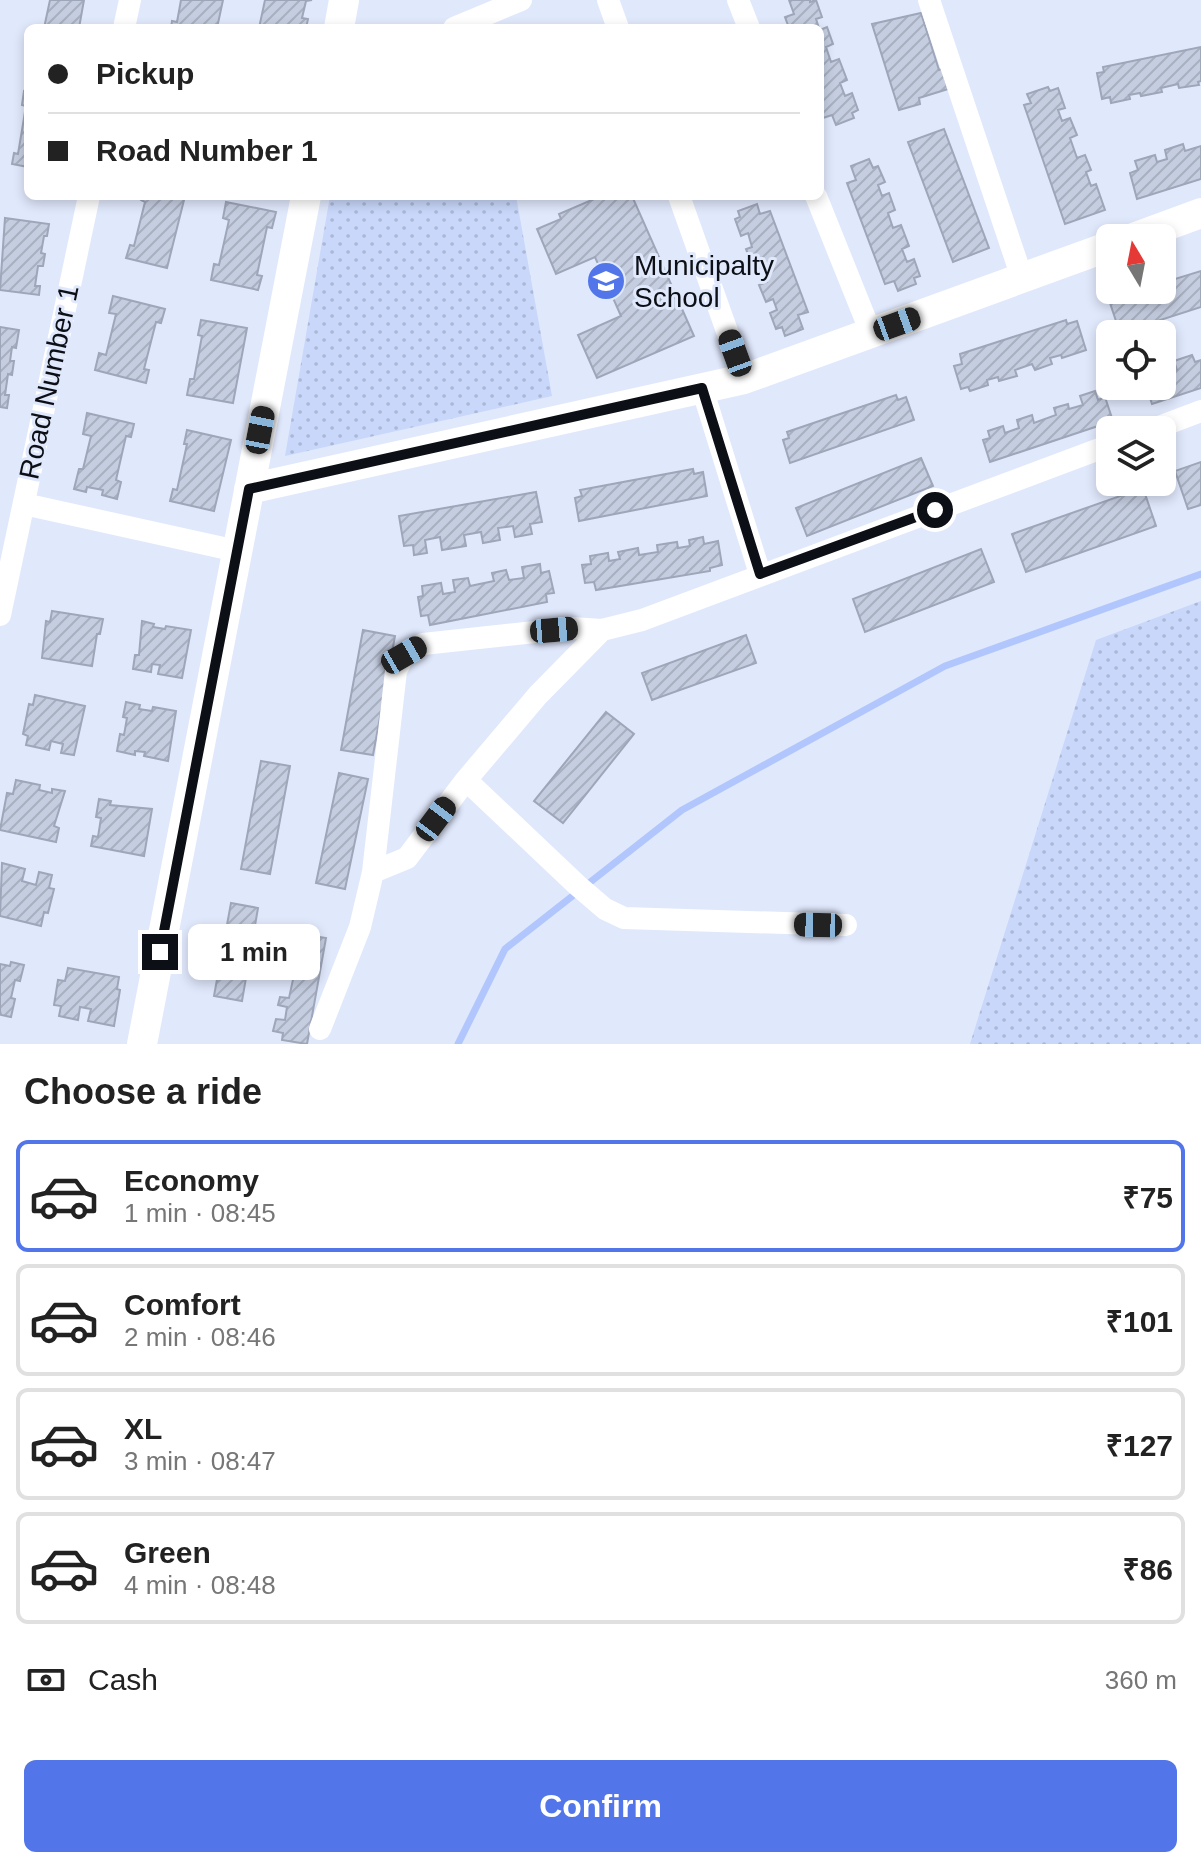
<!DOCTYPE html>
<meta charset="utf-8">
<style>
body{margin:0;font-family:Helvetica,sans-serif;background:#f2f2f2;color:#222;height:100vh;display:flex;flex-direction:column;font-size:30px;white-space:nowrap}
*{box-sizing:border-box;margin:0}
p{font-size:26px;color:#767676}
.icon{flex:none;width:44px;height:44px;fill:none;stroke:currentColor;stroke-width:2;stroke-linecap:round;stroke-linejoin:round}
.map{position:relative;height:1044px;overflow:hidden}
.drawer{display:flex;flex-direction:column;background:#fff;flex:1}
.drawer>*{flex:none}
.banner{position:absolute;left:24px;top:24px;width:800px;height:176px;border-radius:12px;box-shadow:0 4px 12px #0003;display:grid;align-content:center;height:176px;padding:0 24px;background:#fff}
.needle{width:52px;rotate:350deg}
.buttons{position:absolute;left:1096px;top:224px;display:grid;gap:16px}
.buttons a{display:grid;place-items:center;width:80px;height:80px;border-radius:12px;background:#fff;box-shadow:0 4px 12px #0003;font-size:40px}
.end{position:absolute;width:36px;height:36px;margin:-18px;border:10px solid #0c0f15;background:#fff;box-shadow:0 0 0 4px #fff}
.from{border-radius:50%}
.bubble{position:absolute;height:56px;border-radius:12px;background:#fff;box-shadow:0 4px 12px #0003;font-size:26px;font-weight:700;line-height:56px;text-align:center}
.car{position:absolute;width:24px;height:48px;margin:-24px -12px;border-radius:10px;box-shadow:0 0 6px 2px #0007;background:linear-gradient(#222 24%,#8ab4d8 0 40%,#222 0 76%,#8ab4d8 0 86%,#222 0)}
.banner b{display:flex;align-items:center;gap:28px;height:76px;font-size:30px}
.banner b+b{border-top:2px solid #e0e0e0}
.banner i{width:20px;height:20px;background:#222}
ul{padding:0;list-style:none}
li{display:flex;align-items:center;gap:24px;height:112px;margin:0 16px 12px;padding:0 8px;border:4px solid #e0e0e0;border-radius:12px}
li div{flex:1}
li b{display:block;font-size:30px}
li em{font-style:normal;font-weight:700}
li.active{border-color:#5276ea}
li>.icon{width:72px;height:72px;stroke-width:1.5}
h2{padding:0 24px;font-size:36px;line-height:96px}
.pay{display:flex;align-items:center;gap:20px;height:88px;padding:0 24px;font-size:30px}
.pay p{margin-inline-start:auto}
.action{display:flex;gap:16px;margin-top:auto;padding:16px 24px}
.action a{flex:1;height:92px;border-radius:12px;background:#5276ea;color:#fff;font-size:32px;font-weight:700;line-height:92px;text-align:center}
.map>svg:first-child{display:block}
.grass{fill:url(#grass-dots)}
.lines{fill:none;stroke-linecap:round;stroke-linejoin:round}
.stream{stroke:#b1c6fc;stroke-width:7}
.building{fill:url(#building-hatch);stroke:#9ea6b9;stroke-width:2}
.street{stroke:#fff;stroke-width:22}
.secondary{stroke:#fff;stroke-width:30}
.route{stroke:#0c0f15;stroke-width:10}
.labels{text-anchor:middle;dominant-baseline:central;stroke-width:6;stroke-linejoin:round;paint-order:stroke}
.poi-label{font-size:28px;fill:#0c0f15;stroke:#e0e8fc;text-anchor:start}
.street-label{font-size:28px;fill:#0c0f15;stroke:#e0e8fc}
</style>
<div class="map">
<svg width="1201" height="1044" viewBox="0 0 1201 1044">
<defs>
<pattern id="grass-dots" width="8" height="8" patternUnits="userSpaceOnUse" patternTransform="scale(2)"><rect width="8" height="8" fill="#c8d7fa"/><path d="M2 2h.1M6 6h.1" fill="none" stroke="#abb7d5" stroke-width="1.8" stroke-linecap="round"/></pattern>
<pattern id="building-hatch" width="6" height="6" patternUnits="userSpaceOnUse" patternTransform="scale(2)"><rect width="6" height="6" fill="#c5cee1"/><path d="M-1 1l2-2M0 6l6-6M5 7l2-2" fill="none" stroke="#a8b0c0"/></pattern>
</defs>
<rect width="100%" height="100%" fill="#e0e8fc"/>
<path class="grass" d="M330 196H516L552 396 285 456Z
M1201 601V1044H970L1096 640Z"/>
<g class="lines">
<path class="stream" d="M458 1044 505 949 682 810 945 666 1201 574"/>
</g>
<path class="building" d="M50 0H84L79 28H44Z
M181 0H223L217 28H171L172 21 177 22Z
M265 0H312L306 1 302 18 308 19 306 28H259Z
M789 0H810V2L816 0 822 17 816 19 819 28H789L785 17 794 14Z
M921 13 939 70 942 69 948 89 919 98 920 104 899 110 872 24Z
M827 27 833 44 826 47 831 62 839 59 847 80 840 83 845 96 852 93 858 110 852 113 854 118 836 125 832 115 823 118 820 111V30Z
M1201 47V81L1198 82 1199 85 1179 88 1178 84 1161 88 1162 92 1141 96 1140 93 1129 95 1130 99 1111 103 1110 97 1102 99 1097 73 1104 72 1103 67Z
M1048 87 1050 91 1058 88 1065 108 1058 110 1062 121 1070 118 1077 135 1070 138 1077 158 1085 155 1091 170 1086 172 1091 186 1096 184 1105 210 1065 224 1024 105 1031 103 1027 94Z
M24 91 28 92V167L12 164 14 153 18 154 26 106 22 105Z
M944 129 989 248 953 262 908 142Z
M1183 144 1185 151 1201 146V179L1137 199 1130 173 1138 170 1135 161 1155 155 1157 162 1167 159 1165 150Z
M869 159 873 168 878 166 885 182 878 185 882 196 889 193 895 210 888 213 893 228 901 225 909 246 902 249 907 262 914 259 920 276 914 278 916 284 898 291 894 281 885 284 847 183 856 180 851 166Z
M142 196H185L167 268 126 258 130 245 134 246 145 202 141 200Z
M601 196H632L694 336 597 378 578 335 621 316 595 257 556 274 537 229 561 219 559 214Z
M226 202 276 212 272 228 267 227 257 275 262 276 258 290 211 280 214 264 219 265 229 220 223 218Z
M757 204 760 214 770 211 808 312 798 315 803 329 785 336 782 327 776 329 770 313 777 310 773 299 766 302 759 285 767 282 761 267 754 270 746 249 752 247 748 233 741 236 735 219 740 217 738 211Z
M5 218 49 224 47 236H44L41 253 45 254 43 266H38L35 286H40L39 295 0 290Z
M1201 271V307L1120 333 1109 300 1141 290H1162V283Z
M113 296 165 309 161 323 156 322 144 369 149 370 146 383 95 370 99 353 106 355 116 314 109 313Z
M201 320 247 328 233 403 187 395 190 379H194L202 336 198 335Z
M1066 320 1067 324 1077 321 1086 350 1062 358 1061 355 1050 358 1052 364 1035 370 1032 364 1015 370 1017 376 999 381 998 377 987 380 988 385 970 391 968 387 961 389 954 366 962 364 960 354Z
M0 327 19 330 16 348 12 347 10 361H14L12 375 8 374 5 395H9L7 408 0 407Z
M1192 355 1195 362 1201 360V388L1152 404 1146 386H1162V363L1167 373 1177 370 1174 361Z
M1095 391 1098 400 1105 397 1113 421 990 462 983 440 990 438 988 431 1003 426 1005 433 1019 428 1017 420 1032 415 1034 423 1056 415 1054 408 1068 404 1069 409 1083 405 1080 396Z
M896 395 898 400 906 397 914 420 790 463 783 440 789 438 787 432Z
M87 413 134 424 131 437 126 436 116 480 121 482 117 499 102 495 103 490 87 487 86 492 74 489 79 469H83L91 436 83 434Z
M187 430 231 440 214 511 170 501 173 489 177 490 187 444H184Z
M921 458 933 486 807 536 796 508Z
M1201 462V505L1188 509 1175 471Z
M693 469 694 474 703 472 707 496 579 521 575 498 582 496 580 490Z
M1143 488 1156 526 1026 572 1012 534Z
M536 492 542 522 530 524 532 534 515 537 513 526 498 528 500 540 483 543 481 532 464 535 466 546 442 550 440 537 425 540 427 553 414 555 413 545 404 546 399 516Z
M703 537 704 544 718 541 722 565 710 568V571L596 590 594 582 585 583 582 565 591 564 590 556 608 553 609 561 620 559 618 552 638 548 639 555 658 552 657 545 677 542 678 548 690 546 689 540Z
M981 549 994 582 865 632 853 599Z
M540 564 541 573 549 571 554 593 546 594 547 602 430 625 428 615 421 616 418 597 423 596 422 586 441 583 443 594 455 592 453 580 468 578 470 586 494 581 492 573 506 570 509 580 524 578 522 567Z
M52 611 103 619 100 634H97L92 666 42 658 46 621 50 622Z
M142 621 154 624 153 627 165 629 166 626 191 630 182 678 158 674 160 665 152 664 151 672 133 669 135 655H139Z
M363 630 395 636 373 755 341 750Z
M746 635 756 663 652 700 642 673Z
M35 695 85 706 74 755 61 753 63 744 51 741 49 750 26 745 28 736 23 734 29 704 33 705Z
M126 702 140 705 139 709 152 711 153 707 176 711 168 761 144 756 145 752 135 751V755L117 751 120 734 124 735 127 718 123 717Z
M606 712 634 734 563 823 534 801Z
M261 761 290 766 270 874 241 869Z
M339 773 368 779 345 889 316 883Z
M16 780 40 785 39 790 52 793V789L65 791 54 826 59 828 56 842 0 830 7 793 13 794Z
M99 799 111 801 110 805 152 809 144 856 91 846 93 836 98 837 101 818 96 817Z
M2 863 25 869 22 881 36 885 39 872 52 875 49 888 54 889 48 913 44 912 41 926 0 916Z
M231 903 258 908 242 1001 214 996Z
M302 934 326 938 307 1044 282 1040 283 1033 273 1031 276 1019 285 1020 287 1007 278 1005 280 997 289 998 294 975 286 973 288 962 296 963 298 950 290 949 292 939 301 940Z
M11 962 24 965 20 981 15 980 11 998 15 999 11 1017 1 1015 0 1011V964L10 966Z
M68 968 119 977 117 989 120 990 114 1026 88 1021 91 1009 80 1007 78 1020 59 1016 61 1006 54 1005 58 980 65 981Z"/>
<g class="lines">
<path class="street" d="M608 0 618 28
M738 0 749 28
M929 0 1022 278
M124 28 130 0
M454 28 521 0
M679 196 744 379
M816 196 871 333
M702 388 760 574
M1151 430 1201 411
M24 504 237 551
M0 615 89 196
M466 780 577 885 605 909 624 918 846 925
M373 872 396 671 404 655 423 644 572 628 602 630
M320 1029 360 927 373 872 407 858 466 780 538 695 602 630 642 620 1110 445"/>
<path class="secondary" d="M339 28 344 0
M1133 238 1201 213
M249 489 744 379 1110 246
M142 1044 306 196"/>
</g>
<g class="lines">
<path class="route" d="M160 952 249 489 702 388 760 574 935 510"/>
</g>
<defs>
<g id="school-disc" transform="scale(2)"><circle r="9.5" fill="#5276ea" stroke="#e0e8fc"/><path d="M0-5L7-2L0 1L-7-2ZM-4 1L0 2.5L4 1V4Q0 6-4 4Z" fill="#fff"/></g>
</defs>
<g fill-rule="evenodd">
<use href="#school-disc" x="606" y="281"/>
</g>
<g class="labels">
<g class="poi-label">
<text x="634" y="265">Municipalty<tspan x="634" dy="32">School</tspan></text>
</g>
<g class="street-label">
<text transform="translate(49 382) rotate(-78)">Road Number 1</text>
</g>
</g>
</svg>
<div class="buttons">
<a><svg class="needle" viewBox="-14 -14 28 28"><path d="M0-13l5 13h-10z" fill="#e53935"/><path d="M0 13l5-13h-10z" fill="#767676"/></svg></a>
<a><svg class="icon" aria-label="locate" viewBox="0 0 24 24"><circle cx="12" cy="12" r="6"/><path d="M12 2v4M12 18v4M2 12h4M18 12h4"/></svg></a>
<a><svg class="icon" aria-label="layers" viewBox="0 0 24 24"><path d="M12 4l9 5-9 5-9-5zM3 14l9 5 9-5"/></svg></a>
</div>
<i class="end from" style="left:935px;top:510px"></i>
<i class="end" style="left:160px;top:952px"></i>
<div class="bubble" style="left:188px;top:924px;width:132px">1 min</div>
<i class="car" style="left:897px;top:324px;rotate:70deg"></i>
<i class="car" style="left:735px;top:353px;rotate:340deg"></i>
<i class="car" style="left:260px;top:430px;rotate:11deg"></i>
<i class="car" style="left:554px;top:630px;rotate:85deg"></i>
<i class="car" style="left:404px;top:655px;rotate:60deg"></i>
<i class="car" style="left:436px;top:819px;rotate:37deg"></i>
<i class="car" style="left:818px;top:925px;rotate:271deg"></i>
<div class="banner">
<b><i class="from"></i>Pickup</b>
<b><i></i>Road Number 1</b>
</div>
</div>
<section class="drawer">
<h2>Choose a ride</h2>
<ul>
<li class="active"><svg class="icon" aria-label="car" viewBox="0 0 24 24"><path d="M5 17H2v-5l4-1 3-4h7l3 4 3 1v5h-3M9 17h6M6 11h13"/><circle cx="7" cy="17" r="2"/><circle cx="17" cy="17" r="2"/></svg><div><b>Economy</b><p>1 min · 08:45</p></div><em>₹75</em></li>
<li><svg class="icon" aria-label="car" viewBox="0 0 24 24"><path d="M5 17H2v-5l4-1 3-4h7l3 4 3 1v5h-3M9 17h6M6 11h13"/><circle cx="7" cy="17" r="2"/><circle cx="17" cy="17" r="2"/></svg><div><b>Comfort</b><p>2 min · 08:46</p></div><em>₹101</em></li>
<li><svg class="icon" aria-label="car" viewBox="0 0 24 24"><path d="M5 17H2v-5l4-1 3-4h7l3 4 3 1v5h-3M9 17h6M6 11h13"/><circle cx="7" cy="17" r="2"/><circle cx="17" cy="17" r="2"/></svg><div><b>XL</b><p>3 min · 08:47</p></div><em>₹127</em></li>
<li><svg class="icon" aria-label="car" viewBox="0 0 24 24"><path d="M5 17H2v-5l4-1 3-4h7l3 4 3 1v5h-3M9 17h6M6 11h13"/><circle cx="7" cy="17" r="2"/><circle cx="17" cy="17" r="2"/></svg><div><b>Green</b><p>4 min · 08:48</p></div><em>₹86</em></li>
</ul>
<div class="pay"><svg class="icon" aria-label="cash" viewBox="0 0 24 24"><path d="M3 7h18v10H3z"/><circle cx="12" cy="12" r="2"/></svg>Cash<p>360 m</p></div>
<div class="action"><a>Confirm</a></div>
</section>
